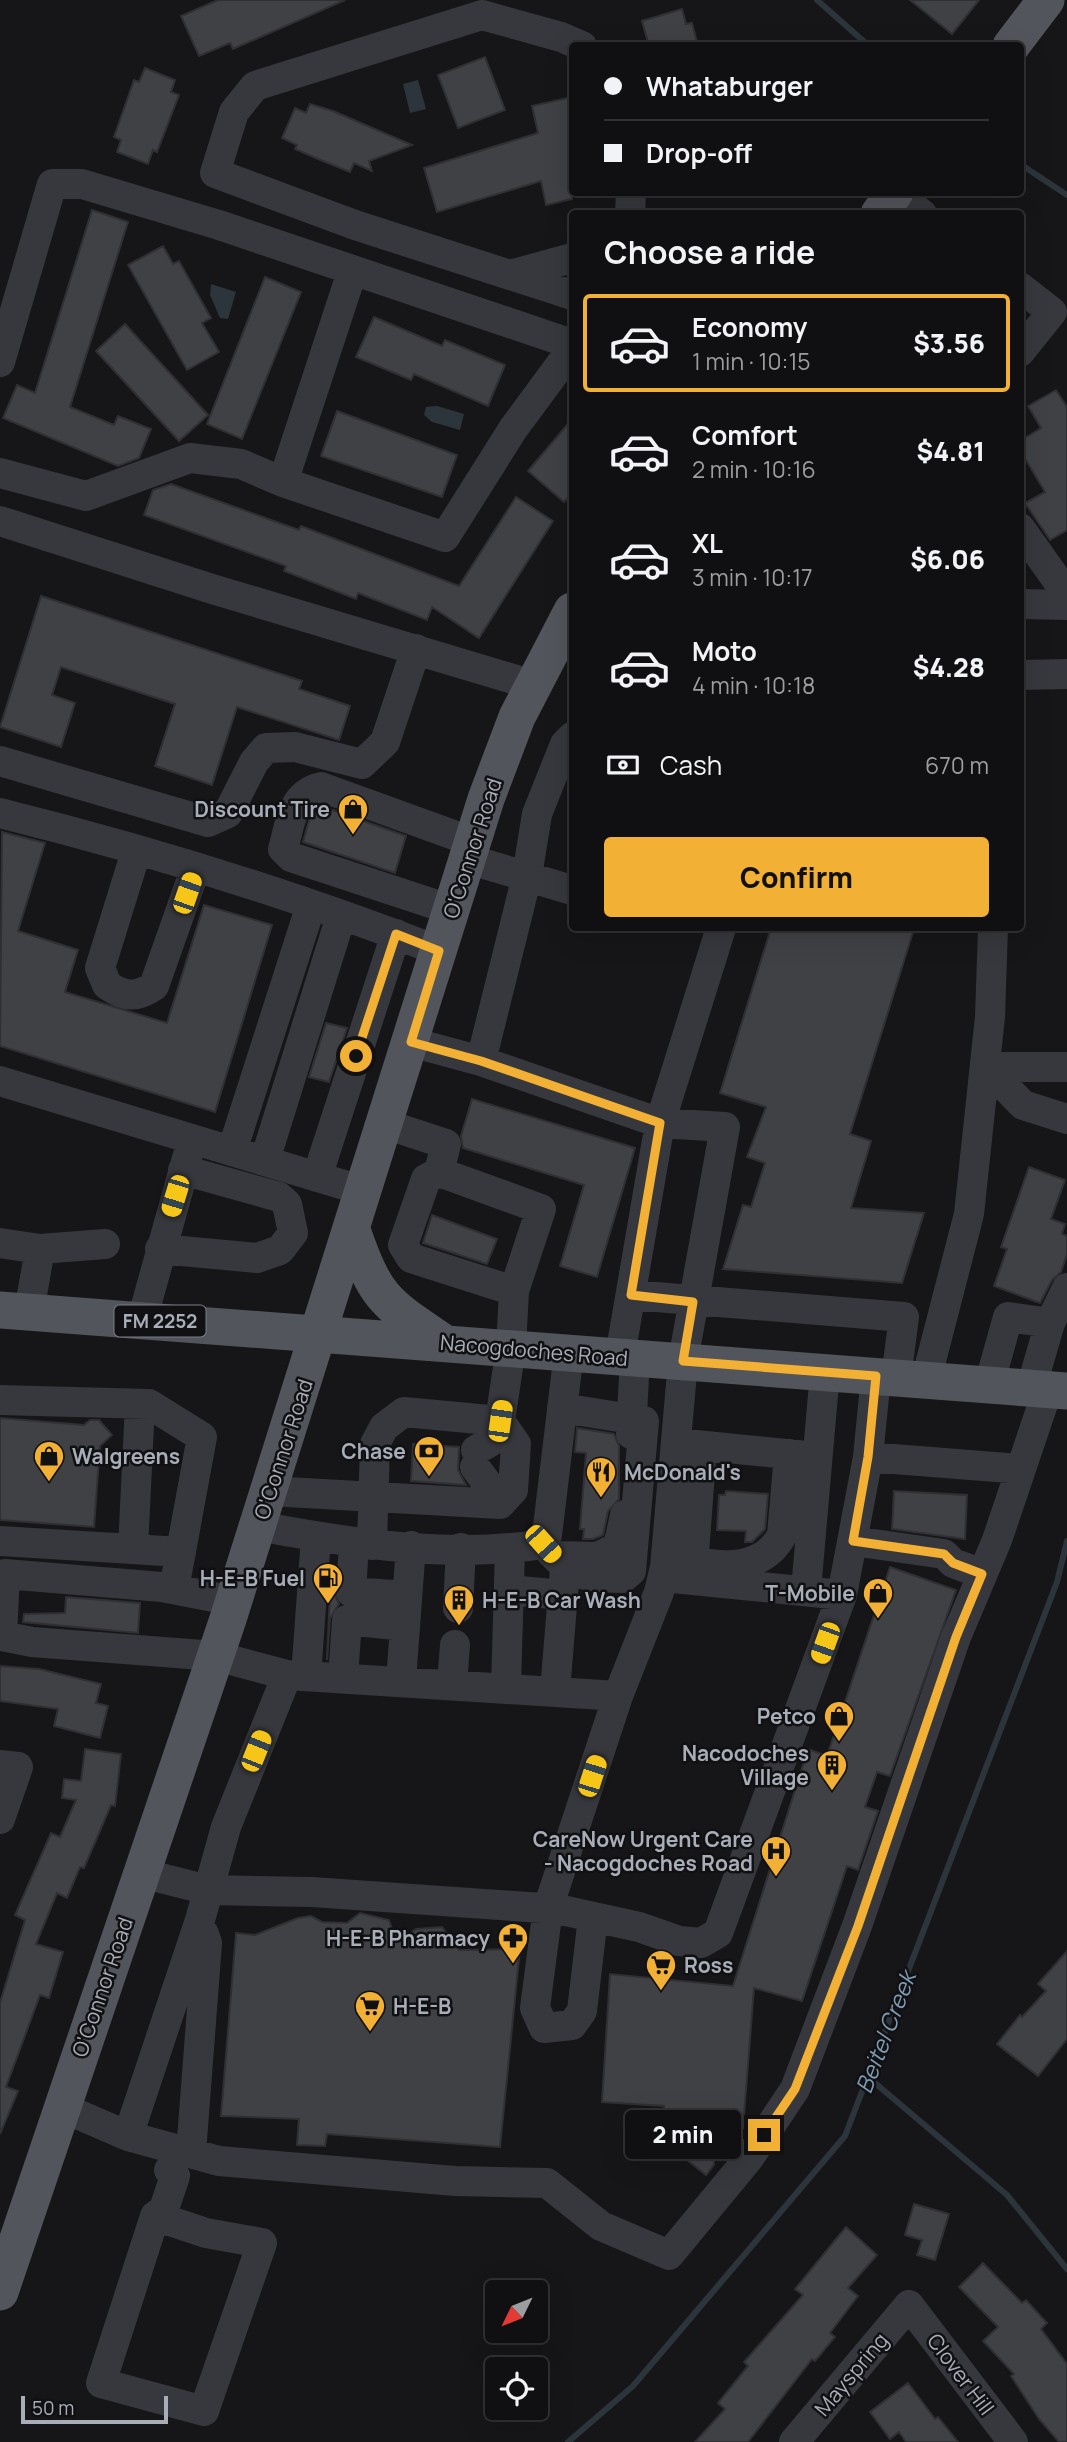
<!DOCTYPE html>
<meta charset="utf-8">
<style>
body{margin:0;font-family:Manrope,sans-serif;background:#1e1e20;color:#f1f3f6;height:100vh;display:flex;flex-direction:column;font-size:26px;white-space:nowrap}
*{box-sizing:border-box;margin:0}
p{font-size:23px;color:#9c9d9f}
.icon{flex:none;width:38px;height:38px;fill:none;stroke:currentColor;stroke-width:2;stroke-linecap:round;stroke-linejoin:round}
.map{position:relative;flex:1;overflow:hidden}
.sheet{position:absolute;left:569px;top:210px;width:455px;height:721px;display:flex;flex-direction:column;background:#101012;border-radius:7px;box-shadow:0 7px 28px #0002,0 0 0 2px #303032}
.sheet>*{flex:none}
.banner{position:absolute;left:569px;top:42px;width:455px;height:154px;border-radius:7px;box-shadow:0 7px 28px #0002,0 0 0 2px #303032;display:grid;align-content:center;height:154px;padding:0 35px;background:#101012}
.needle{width:46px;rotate:227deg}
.tools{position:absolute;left:485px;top:2280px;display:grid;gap:14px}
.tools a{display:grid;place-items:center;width:63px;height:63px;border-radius:7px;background:#101012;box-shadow:0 7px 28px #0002,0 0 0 2px #303032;font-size:35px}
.scale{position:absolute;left:21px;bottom:18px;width:147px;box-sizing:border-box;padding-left:7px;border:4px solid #a8adb8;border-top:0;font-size:19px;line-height:24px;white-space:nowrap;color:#a8adb8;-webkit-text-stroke:5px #111113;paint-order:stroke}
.end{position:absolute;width:32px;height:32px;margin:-16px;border:9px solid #f2b134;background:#111;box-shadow:0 0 0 4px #111}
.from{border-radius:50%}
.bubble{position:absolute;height:49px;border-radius:7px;background:#101012;box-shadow:0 7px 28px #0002,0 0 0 2px #303032;font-size:23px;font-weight:800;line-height:49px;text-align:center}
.car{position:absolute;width:21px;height:42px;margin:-21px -10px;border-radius:9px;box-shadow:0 0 5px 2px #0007;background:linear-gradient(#f5c518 24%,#345 0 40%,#f5c518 0 76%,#345 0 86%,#f5c518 0)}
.banner b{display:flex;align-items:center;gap:24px;height:66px;font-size:26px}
.banner b+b{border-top:2px solid #303032}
.banner i{width:18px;height:18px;background:#f1f3f6}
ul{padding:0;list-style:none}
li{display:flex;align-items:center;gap:21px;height:98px;margin:0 14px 10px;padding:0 21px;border:4px solid transparent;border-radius:7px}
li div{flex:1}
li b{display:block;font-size:26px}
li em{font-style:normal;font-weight:800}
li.current{border-color:#f2b134}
li>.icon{width:63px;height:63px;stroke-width:1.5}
h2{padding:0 35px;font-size:32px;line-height:84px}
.pay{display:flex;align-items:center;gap:18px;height:77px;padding:0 35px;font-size:26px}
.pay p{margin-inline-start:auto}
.action{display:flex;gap:14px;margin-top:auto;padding:14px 35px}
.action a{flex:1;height:80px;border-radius:7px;background:#f2b134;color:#111;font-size:28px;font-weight:800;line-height:80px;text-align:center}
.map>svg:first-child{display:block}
.water{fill:#2c353c}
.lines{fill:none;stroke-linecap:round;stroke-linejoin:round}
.stream{stroke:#2c353c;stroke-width:6}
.building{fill:#404145;stroke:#303034;stroke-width:2}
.minor{stroke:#37383d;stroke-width:30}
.major{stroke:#53555c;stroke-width:37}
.route{stroke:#f2b134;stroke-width:9}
.labels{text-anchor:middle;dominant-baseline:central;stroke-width:5;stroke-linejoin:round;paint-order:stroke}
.shield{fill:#111113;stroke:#7b7e86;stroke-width:2}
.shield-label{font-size:19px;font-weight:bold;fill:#a8adb8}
.poi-label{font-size:21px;font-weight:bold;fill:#a8adb8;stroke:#111113;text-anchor:end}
.street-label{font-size:21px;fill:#a8adb8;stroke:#111113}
.water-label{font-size:23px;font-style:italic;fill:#7f9bb3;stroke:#111113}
</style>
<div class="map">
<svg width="1067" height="2442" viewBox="0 0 1067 2442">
<rect width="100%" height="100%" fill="#161618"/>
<path class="water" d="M418 80 426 109 410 113 403 84Z
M211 284 236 292 228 319 220 318 210 295Z
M437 406 464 414 460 430 432 422 424 415 426 407Z"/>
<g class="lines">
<path class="stream" d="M817 0 869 46
M1020 164 1067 195
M868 2077 1007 2195 1067 2269
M568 2442 633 2386 845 2136 1057 1582 1067 1541"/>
</g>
<path class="building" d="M218 0H345L233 49 230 43 199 56 181 16Z
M910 0H979L952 34Z
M682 9 686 24 692 23 698 46H649L642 21Z
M485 57 505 110 458 128 438 75Z
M145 68 175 80 171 92 179 95 157 152 153 150 148 164 117 152 121 140 114 137 134 80 139 82Z
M572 97V199L546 205 541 181 437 212 424 168 538 133 532 106Z
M310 104 333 111 412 145 369 161 372 171 354 163 350 172 318 159 295 149 297 145 282 138 295 108 306 113Z
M92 210 128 222 70 407 114 425 118 416 151 429 139 458 118 466 3 418 17 385 35 393Z
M163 246 173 264 179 261 211 318 202 323 219 352 187 370 128 265Z
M265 277 301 292 242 439 207 424Z
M374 317 442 346 445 340 505 365 488 406 414 374 411 380 356 357Z
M125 324 208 415 179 441 96 351Z
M1056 390 1067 407V530L1050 540 1025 503 1045 492 1020 450V441L1041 428 1028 406Z
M337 411 457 455 442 497 321 456Z
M572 419V492L564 502 528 471Z
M171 484 299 530 301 526 459 586 516 497 553 521 479 638 432 607 427 620 358 593 356 599 284 571 286 566 144 515 153 490Z
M41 596 302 681 299 689 350 706 339 740 237 707 212 785 155 766 175 704 61 667 52 695 75 703 61 747 0 727Z
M321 806 406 836 395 873 303 842 310 817Z
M2 832 45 843 18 931 78 950 65 992 167 1023 204 905 272 925 215 1112 0 1046Z
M771 928H900L913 932 850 1134 871 1141 851 1208 924 1213 902 1283 723 1269 743 1205 751 1207 765 1163 747 1157 766 1107 720 1093Z
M326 1023 347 1028 329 1082 309 1077Z
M472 1099 635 1148 597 1277 560 1266 584 1185 463 1148 461 1136Z
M1029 1167 1065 1180 1051 1219 1065 1224 1062 1234 1067 1236V1254L1061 1272 1052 1280 1040 1303 994 1286 1007 1249 1001 1247Z
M432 1215 497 1239 487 1264 423 1243Z
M0 1418 84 1425 90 1420H99L112 1435 100 1446 94 1527 0 1520Z
M577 1428 614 1434 619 1446V1499L608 1511 603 1535 593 1539H583L584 1529H580L586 1453 575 1452Z
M413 1444 459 1447 458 1470 466 1485 411 1481Z
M726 1491 768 1494 765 1529 752 1542H745L746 1531 717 1530 719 1495H725Z
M894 1491 967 1495 965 1539 892 1529Z
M890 1567 956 1590 890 1776 877 1772 865 1807 878 1811 858 1870 847 1866 802 2001 754 1988 743 2128 728 2126 727 2137 715 2135 714 2165 706 2175 686 2159 698 2144 662 2143 664 2106 602 2102 610 1974 733 1986 808 1749 827 1756Z
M331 1571H335L334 1592 339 1604 330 1618 327 1660Z
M66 1597 140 1603 138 1633 23 1622 24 1614 65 1613Z
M0 1666 39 1669 101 1684 96 1703 108 1706 100 1738 54 1726 58 1709 0 1701Z
M85 1749 121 1754 115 1806 111 1805 84 1868 80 1867 67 1898 57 1893 36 1944 63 1952 49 1998 40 1995 6 2087 18 2091 0 2134V2003L25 1920 15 1915 51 1833 60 1837 76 1800 62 1798 64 1779 81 1781Z
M360 1913 389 1920 392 1929 406 1936 416 1929 442 1927 459 1950 520 1949 500 2147 327 2134 325 2146 297 2145 299 2119 221 2116 236 1933 255 1935 298 1918 311 1916 322 1922 347 1923Z
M1067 1951V2039L1038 2076 997 2044 1020 2015 1022 2017 1046 1991 1038 1984Z
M914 2204 949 2214 935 2260 917 2255 922 2240 905 2235Z
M846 2227 877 2255 848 2288 858 2296 830 2333 835 2337 815 2361 812 2359 748 2442H695L725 2409 718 2403 748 2366 744 2362 803 2295 795 2289Z
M983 2263 1022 2303 1026 2300 1047 2323 1041 2329 1067 2364V2442H1059L1039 2419 1011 2376 1014 2374 983 2341 998 2327 959 2287Z
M908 2383 935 2419 938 2417 958 2442H906L899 2432 890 2439 870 2412Z"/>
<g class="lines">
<path class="minor" d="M895 193 922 214
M630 214 631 192
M510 275 572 258
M1020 287 1052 312 1020 352
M572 295 355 225 215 173 234 112 255 86 482 15 561 37 582 46
M0 362 52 184H82L219 225 572 344
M0 473 86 496 190 458 241 464 283 482 445 537 513 429 572 349
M283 482 352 272
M0 521 209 588 533 685
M1020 528 1067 594
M1020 604 1067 605
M1020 675 1067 674
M0 761 208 822 228 813 254 762 266 748 295 747 362 764 385 742 416 649
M0 813C145 849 300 897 439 951
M136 852 100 968 107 985C124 997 137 998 154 986L195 870
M468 859 572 890
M452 910 291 857 283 849C291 822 291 794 321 787L473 842
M481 1061 527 876 537 814 565 744 572 737
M986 1067 1023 1105 1067 1119
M986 1067H1067
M0 1081 364 1191
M232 1151 311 905
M265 1160 341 916
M439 1172 426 1179 403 1245 411 1258 514 1291
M317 1177 396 934
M0 1243 40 1249 105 1244
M160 1249 257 1258 280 1250 293 1233 287 1204 279 1197 183 1170
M631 1295 904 1317 896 1378
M29 1312 40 1249
M142 1320 189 1151
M1050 1323 1067 1288
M620 1356 660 1123 721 928
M876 1376 868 1457 1021 1469
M926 1380 969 1214 990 1017 993 928
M989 1385 1008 1317 1050 1323 1031 1388
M0 1400 149 1404 202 1437 174 1589
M631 1434 635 1358
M676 1443 807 1456
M476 1450 490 1442 492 1421
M475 1467 489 1486 487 1503
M269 1491 500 1504 513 1490 516 1444 500 1421
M258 1526C348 1543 452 1559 543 1544
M0 1541 181 1552
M853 1541 944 1554 953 1563 982 1574
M354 1544 351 1592 407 1596
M543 1544C572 1576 580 1577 623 1578L631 1571 644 1421 562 1408
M543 1544 547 1535 569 1352
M372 1545 375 1444 384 1427 404 1412 500 1421 511 1347 514 1291 541 1209 439 1172 446 1144 385 1124
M133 1549 140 1404
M560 1556 597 1557 618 1547 625 1515
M711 1564C739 1568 768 1562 782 1535L789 1454
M692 1579 702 1446
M509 1590 563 1595
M806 1590 825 1372
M842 1595 868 1457
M234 1601 162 1587 5 1574 2 1636 32 1642 216 1656 287 1675 618 1696 659 1592 665 1567 683 1361 725 1127 660 1123 481 1061 411 1042
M458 1608 461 1548
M306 1676 316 1537
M343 1678 347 1620 405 1626
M401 1681 411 1546
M452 1684 455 1645
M506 1687 510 1549
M555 1691 565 1569
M0 1765 18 1767 0 1819
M141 1873 208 1890 312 1892 557 1909 639 1927 679 1941 701 1943 718 1933 842 1595 663 1577
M593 1917 582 2011 572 2025 544 2028 535 2008 548 1908 618 1696
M61 2107 128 2136 200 1920 226 1827 287 1675
M128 2136 219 2161 455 2181 547 2183 601 2226 669 2255 749 2158 795 2089 857 1926 956 1637 997 1540 1048 1389
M191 2153 207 1943 204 1934
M155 2216 206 2233 262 2243 204 2411 101 2383 155 2216 164 2209 175 2176 169 2170
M794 2442 909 2305 1013 2442"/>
<path class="major" d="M1011 46 1046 0
M879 214 895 192
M352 1230C376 1299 384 1302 443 1342
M0 1310 1067 1391
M0 2292 228 1619 486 799 517 717 572 611"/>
</g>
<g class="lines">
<path class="route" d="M356 1056 396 934 439 951 411 1042 481 1061 660 1123 631 1295 693 1302 683 1361 876 1376 868 1457 853 1541 944 1554 953 1563 982 1574 956 1637 858 1926 795 2089 764 2135"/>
</g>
<defs>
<g id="shop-pin" transform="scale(1.575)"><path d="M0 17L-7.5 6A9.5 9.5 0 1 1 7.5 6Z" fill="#f2b134" stroke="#111113"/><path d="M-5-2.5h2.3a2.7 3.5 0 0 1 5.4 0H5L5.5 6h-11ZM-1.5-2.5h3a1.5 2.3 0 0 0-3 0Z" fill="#111"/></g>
<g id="bank-pin" transform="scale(1.575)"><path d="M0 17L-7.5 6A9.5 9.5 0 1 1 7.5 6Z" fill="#f2b134" stroke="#111113"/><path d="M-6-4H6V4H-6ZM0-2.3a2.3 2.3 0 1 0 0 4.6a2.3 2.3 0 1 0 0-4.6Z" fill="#111"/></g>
<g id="restaurant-pin" transform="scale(1.575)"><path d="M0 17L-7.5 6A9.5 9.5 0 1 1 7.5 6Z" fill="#f2b134" stroke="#111113"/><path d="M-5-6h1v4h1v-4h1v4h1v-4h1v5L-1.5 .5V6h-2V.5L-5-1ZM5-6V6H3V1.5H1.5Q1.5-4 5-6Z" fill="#111"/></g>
<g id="fuel-pin" transform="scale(1.575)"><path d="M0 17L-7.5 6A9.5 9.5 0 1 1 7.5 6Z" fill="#f2b134" stroke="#111113"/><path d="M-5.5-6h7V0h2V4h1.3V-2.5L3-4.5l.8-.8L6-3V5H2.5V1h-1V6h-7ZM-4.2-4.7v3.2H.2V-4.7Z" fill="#111"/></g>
<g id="building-pin" transform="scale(1.575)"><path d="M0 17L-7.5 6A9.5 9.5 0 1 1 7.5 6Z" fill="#f2b134" stroke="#111113"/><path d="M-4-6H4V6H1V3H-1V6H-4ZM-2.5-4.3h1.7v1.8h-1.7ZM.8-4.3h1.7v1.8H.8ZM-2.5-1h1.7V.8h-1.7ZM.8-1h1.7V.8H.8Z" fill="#111"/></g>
<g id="hospital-pin" transform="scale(1.575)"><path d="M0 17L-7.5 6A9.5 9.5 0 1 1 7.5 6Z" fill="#f2b134" stroke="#111113"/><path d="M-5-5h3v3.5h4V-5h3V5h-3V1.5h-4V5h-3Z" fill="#111"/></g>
<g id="pharmacy-pin" transform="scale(1.575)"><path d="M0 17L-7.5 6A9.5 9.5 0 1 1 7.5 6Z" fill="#f2b134" stroke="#111113"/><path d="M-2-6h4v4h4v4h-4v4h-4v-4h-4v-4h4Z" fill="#111"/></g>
<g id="supermarket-pin" transform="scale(1.575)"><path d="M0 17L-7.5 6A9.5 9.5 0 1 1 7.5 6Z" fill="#f2b134" stroke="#111113"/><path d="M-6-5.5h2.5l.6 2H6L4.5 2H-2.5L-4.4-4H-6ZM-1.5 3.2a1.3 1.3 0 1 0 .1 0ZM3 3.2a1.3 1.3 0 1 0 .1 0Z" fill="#111"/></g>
</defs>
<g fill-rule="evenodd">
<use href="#shop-pin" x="353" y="809"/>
<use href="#bank-pin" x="429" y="1451"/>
<use href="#shop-pin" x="49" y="1456"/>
<use href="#restaurant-pin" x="601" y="1472"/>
<use href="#fuel-pin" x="328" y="1578"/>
<use href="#shop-pin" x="878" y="1593"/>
<use href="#building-pin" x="459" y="1600"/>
<use href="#shop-pin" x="839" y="1716"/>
<use href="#building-pin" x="832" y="1765"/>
<use href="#hospital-pin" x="776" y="1851"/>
<use href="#pharmacy-pin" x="513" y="1938"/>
<use href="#supermarket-pin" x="661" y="1965"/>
<use href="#supermarket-pin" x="370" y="2006"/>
</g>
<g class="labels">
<rect class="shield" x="114.5" y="1305.5" width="91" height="31" rx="5"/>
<g class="shield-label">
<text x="160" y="1321">FM 2252</text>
</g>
<g class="poi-label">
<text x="330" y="809">Discount Tire</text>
<text x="406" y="1451">Chase</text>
<text x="72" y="1456" text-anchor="start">Walgreens</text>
<text x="624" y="1472" text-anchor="start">McDonald's</text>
<text x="305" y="1578">H-E-B Fuel</text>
<text x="855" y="1593">T-Mobile</text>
<text x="482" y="1600" text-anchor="start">H-E-B Car Wash</text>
<text x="816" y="1716">Petco</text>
<text x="809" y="1753">Nacodoches<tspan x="809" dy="24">Village</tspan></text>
<text x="753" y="1839">CareNow Urgent Care<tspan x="753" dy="24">- Nacogdoches Road</tspan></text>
<text x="490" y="1938">H-E-B Pharmacy</text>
<text x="684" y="1965" text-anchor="start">Ross</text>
<text x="393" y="2006" text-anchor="start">H-E-B</text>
</g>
<g class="street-label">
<text transform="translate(472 848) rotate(-72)">O'Connor Road</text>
<text transform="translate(534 1350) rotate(5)">Nacogdoches Road</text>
<text transform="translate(283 1449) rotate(-72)">O'Connor Road</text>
<text transform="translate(102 1987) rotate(-71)">O'Connor Road</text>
<text transform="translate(851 2374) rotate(-50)">Mayspring</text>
<text transform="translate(961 2374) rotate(53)">Clover Hill</text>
</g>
<g class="water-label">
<text transform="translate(885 2032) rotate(-69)">Beitel Creek</text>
</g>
</g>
</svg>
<div class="tools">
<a><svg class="needle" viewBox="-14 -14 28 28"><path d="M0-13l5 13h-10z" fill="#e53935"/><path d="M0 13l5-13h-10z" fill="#9c9d9f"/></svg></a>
<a><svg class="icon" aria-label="locate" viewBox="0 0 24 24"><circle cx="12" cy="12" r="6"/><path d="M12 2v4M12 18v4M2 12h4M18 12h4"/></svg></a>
</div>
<div class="scale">50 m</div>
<i class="end from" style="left:356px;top:1056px"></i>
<i class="end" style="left:764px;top:2135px"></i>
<div class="bubble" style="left:625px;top:2110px;width:116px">2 min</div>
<i class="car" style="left:187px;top:893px;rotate:19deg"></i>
<i class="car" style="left:175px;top:1196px;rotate:197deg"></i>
<i class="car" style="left:500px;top:1421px;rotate:8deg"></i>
<i class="car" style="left:543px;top:1544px;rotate:138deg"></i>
<i class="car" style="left:825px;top:1643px;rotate:200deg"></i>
<i class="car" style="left:256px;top:1751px;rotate:22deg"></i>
<i class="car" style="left:592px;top:1776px;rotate:18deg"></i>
<div class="banner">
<b><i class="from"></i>Whataburger</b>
<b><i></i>Drop-off</b>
</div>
<section class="sheet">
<h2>Choose a ride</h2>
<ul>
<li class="current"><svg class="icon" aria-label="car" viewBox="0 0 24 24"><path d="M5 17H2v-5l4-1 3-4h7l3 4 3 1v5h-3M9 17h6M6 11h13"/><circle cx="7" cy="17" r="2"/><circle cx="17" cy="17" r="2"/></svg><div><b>Economy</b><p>1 min · 10:15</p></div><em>$3.56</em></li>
<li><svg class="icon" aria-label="car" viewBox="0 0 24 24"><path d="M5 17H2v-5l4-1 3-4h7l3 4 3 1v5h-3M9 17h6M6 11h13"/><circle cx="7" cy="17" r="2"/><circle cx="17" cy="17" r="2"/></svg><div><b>Comfort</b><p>2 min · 10:16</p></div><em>$4.81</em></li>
<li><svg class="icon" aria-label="car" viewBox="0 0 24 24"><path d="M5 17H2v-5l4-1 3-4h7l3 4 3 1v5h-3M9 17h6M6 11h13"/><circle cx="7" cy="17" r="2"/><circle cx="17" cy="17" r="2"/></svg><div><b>XL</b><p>3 min · 10:17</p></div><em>$6.06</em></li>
<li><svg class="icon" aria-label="car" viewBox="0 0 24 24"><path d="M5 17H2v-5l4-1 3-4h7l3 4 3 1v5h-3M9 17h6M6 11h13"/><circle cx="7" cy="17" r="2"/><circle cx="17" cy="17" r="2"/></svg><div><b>Moto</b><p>4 min · 10:18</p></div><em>$4.28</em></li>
</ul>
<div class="pay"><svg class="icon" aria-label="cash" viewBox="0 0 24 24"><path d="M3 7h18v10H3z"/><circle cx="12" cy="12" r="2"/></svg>Cash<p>670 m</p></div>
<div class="action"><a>Confirm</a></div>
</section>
</div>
